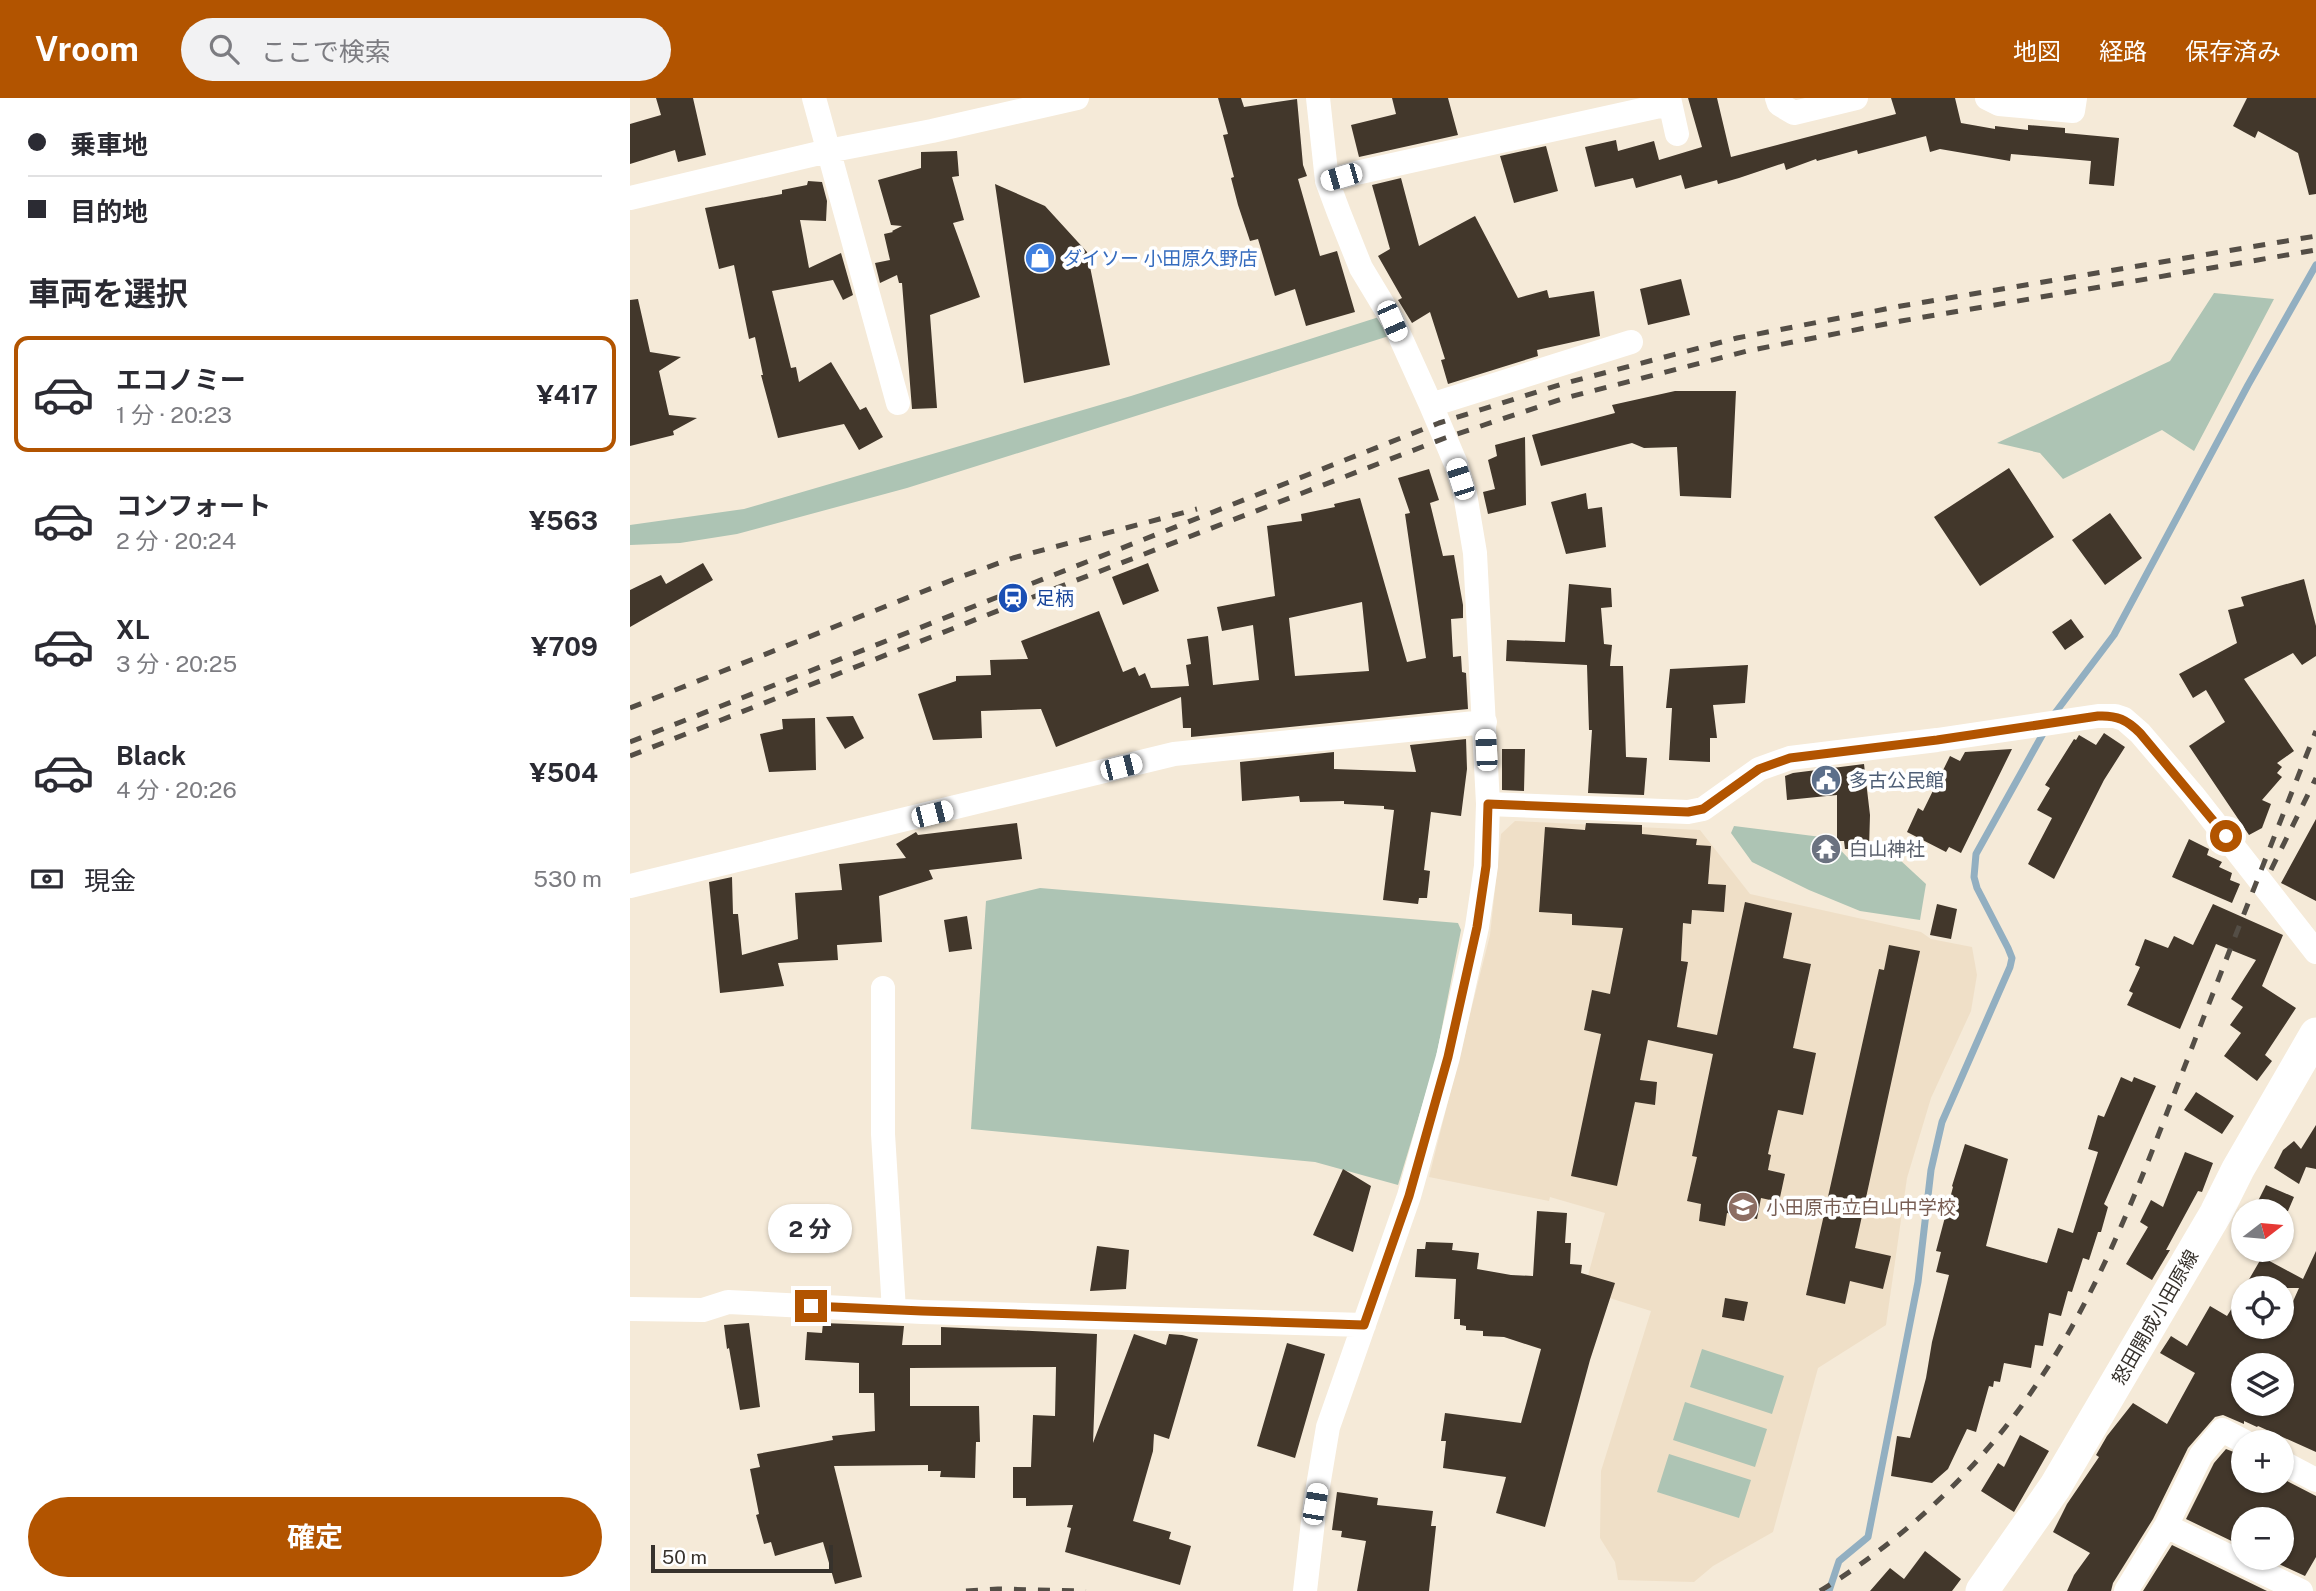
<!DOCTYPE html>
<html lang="ja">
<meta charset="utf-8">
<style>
body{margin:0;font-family:"Public Sans","Noto Sans JP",sans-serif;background:#f2f2f3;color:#2b2b33;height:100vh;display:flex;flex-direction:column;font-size:26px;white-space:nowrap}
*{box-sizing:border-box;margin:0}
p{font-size:23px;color:#7c7c81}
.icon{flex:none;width:38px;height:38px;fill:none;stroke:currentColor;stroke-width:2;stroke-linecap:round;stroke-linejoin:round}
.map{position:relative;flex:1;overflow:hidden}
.panel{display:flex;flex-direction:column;background:#fff;width:630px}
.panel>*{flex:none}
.guide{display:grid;align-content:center;height:154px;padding:0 28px;background:#fff}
.needle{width:46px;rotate:74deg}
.controls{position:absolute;left:1601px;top:1101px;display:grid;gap:14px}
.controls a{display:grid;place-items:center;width:63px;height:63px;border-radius:50%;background:#fff;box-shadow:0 2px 5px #0004;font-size:35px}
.scale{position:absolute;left:21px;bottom:18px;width:182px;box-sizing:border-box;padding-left:7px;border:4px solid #37322c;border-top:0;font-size:19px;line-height:24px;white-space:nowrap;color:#37322c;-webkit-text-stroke:5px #fff;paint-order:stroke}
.end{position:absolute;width:32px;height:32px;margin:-16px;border:9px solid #b25400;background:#fff;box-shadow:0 0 0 4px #fff}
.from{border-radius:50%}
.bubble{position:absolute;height:49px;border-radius:24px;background:#fff;box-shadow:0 2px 5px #0004;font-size:23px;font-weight:700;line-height:49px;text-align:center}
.car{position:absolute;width:21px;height:42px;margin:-21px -10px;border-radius:9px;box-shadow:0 0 5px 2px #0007;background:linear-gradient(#fff 24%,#345 0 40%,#fff 0 76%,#345 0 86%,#fff 0)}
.guide b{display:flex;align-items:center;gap:24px;height:66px;font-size:26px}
.guide b+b{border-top:2px solid #e1e1e2}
.guide i{width:18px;height:18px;background:#2b2b33}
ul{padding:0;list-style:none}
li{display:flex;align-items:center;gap:21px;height:116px;margin:0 14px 10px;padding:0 14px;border:4px solid transparent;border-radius:14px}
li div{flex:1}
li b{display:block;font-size:26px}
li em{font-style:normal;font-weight:700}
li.selected{border-color:#b25400}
li>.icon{width:63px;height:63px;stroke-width:1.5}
h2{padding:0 28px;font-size:32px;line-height:84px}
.pay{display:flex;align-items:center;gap:18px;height:77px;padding:0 28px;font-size:26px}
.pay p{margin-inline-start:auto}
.action{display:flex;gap:14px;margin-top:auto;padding:14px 28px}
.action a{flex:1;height:80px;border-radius:42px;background:#b25400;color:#fff;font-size:28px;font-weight:700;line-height:80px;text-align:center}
header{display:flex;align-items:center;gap:42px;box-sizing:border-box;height:98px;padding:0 35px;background:#b25400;color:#fff}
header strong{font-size:33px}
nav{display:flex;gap:38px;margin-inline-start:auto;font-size:24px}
.search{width:490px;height:63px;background:#f2f2f3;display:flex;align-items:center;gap:18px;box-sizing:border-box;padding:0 24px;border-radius:38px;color:#7c7c81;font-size:26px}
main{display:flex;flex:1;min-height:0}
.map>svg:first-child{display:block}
.built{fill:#efdfc7}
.green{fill:#adc4b4}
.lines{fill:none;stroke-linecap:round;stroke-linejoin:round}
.stream{stroke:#92afc1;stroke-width:7}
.building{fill:#42372b;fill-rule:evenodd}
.minor{stroke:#fff;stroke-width:24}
.secondary{stroke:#fff;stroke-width:33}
.rail{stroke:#544e46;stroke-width:5;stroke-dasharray:12 12;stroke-linecap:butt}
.route{stroke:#b25400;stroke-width:9}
.labels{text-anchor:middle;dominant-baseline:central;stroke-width:7;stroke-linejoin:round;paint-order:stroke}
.shop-label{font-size:19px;fill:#366cbe;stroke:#fff;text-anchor:start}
.transit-label{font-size:19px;fill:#164399;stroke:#fff;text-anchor:start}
.service-label{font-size:19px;fill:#4e5e75;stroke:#fff;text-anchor:start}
.worship-label{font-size:19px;fill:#5b616d;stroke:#fff;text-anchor:start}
.education-label{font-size:19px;fill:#785e54;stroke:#fff;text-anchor:start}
.street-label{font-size:19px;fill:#37322c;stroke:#fff}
</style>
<header>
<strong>Vroom</strong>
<div class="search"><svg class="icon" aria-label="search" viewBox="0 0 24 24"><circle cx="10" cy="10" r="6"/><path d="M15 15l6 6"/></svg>ここで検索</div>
<nav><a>地図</a><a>経路</a><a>保存済み</a></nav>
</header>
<main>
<section class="panel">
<div class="guide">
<b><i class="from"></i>乗車地</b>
<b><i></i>目的地</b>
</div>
<h2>車両を選択</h2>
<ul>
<li class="selected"><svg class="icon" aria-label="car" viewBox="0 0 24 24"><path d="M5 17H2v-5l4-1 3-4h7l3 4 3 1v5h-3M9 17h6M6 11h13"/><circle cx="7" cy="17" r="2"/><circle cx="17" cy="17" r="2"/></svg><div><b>エコノミー</b><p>1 分 · 20:23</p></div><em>¥417</em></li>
<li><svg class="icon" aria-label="car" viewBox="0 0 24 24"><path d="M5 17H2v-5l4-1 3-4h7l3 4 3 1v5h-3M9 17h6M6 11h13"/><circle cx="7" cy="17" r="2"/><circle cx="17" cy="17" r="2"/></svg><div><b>コンフォート</b><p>2 分 · 20:24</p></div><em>¥563</em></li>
<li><svg class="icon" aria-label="car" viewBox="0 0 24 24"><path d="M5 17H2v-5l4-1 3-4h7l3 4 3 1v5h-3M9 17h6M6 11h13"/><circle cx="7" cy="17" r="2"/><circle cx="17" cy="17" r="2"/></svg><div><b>XL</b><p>3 分 · 20:25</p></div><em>¥709</em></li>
<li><svg class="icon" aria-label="car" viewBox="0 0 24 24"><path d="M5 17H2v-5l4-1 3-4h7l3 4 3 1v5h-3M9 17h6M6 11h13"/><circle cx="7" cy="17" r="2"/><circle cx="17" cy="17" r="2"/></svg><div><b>Black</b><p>4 分 · 20:26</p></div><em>¥504</em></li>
</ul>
<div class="pay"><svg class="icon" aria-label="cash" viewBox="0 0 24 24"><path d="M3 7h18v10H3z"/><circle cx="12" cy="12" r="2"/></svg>現金<p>530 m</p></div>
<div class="action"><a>確定</a></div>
</section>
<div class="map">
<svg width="1686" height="1493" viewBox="0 0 1686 1493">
<rect width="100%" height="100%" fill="#f5ead8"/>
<path class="built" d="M885 723 1070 732 1120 796 1291 834 1301 841 1342 849 1347 877 1341 913 1301 1000 1277 1080 1256 1227 1188 1270 1143 1434 1083 1468 1064 1484 988 1482 985 1464 970 1440 971 1373 1021 1213 954 1192 975 1115 920 1099 919 1103 799 1079 860 837 871 736Z"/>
<path class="green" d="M1584 195 1644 201 1564 353 1532 332 1433 381 1410 355 1367 345 1540 263Z
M749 219 759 238 277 390 107 436 50 445 0 447V427L114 411 501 298Z
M1104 728 1199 740 1219 761 1270 762 1296 786 1290 822 1230 813 1179 792 1122 764 1101 735Z
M410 790 828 825 831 832 805 965 768 1087 685 1064 341 1031 356 803Z
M1072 1251 1154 1278 1142 1316 1060 1289Z
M1055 1304 1137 1331 1125 1369 1043 1342Z
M1039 1356 1121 1382 1109 1420 1027 1394Z"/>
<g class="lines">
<path class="stream" d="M1422 619 1484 537 1618 287 1686 167
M1199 1493 1209 1463 1238 1439 1288 1184 1301 1072 1312 1024 1380 869 1382 860 1378 850 1347 790 1344 779 1346 756 1415 632"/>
</g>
<path class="building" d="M26 0H63L76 57 48 64 45 52 0 66V26L31 17Z
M588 0H611L614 9 667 1 673 67 677 78 668 81 690 158 707 153 725 214 676 228 665 191 645 198 628 141 620 143 608 107 601 80 604 79 593 37 598 36Z
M762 0H818L828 37 729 59 721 27 766 16Z
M1058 0H1087L1101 59 1266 16 1261 0H1325L1331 25 1365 31V28L1398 32V27L1435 30V35L1489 40 1484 88 1459 86 1461 63 1381 56 1380 63 1310 51 1300 54 1296 38 1228 56 1227 52 1187 63 1186 61 1156 72 1154 65 1109 80 1088 86 1087 82 1055 91 1051 77 1006 90 1003 80 965 89 955 49 986 42 988 53 1024 43 1029 62 1072 49Z
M1617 0H1686V96L1679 97 1668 55 1628 33 1625 40 1603 28Z
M916 48 928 93 884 105 870 58Z
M327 53 329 78 322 79 334 122 323 125 350 199 300 217 307 310 282 311 272 185H269L267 177 250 185 245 165 260 162 254 136 263 134 262 133 272 128 261 127 248 82 291 70V54Z
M771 80 789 148 845 118 888 200 917 192 919 200 964 193 970 238 907 252 908 258 818 286 811 262 815 261 800 214 782 225 768 202 772 200 748 158 760 151 742 87Z
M178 83 192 84 197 103 196 123 170 122 179 170 211 155 223 197 213 202 203 182 142 193 161 270 166 269 169 284 201 264 230 312 236 309 253 339 229 352 214 326 148 340 131 277H133L125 239 119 241 104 167 89 171 75 110 152 96V92L177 87Z
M365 86 415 108 457 154 480 267 394 285Z
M1051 181 1060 217 1018 227 1010 191Z
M8 201 20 254 51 259 29 273 39 317 67 320 43 333 44 337 0 348V202Z
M1045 293H1106L1101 400 1050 398 1047 349 1014 350 1002 345 911 368 902 337 985 315 982 307Z
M895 339 896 407 858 416 853 394 865 391 858 362 867 358 865 347Z
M1379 370 1424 439 1350 488 1304 419Z
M799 371 809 402 800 405 813 458 824 457 833 507V520L821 521 823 559 831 558 832 574 836 575 838 611 561 639V630H553L551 599 426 649 411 611 351 613 352 640 303 642 288 596 326 583V578L361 577 360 562 398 561 391 543 469 513 493 574 505 569 509 578 515 575 521 590 559 588 556 567 561 566 557 541 578 538 583 587 629 582 623 527 592 533 587 509 645 498 637 428 672 423 671 416 705 409 704 406 730 400 777 564 796 560 775 416 780 415 768 380ZM732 504 739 573 665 578 659 520Z
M956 395 958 411 972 409 976 449 936 456 921 404Z
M1480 415 1512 460 1475 487 1442 442Z
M73 465 83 482 0 529V492L31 477 36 486Z
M518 465 529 493 493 507 482 479Z
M1674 481 1686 528V558L1672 567 1663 555 1614 581 1664 653 1647 665 1652 669 1647 675 1652 679 1632 702 1641 706 1632 730 1619 737 1559 648 1595 624 1576 592 1563 600 1549 576 1607 545 1598 512 1614 508 1611 499Z
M939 486 981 490 982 509 971 510 974 546 982 547 980 568H993L996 659 1017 660 1014 697 958 695 962 632H959L957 567 876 563 877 542 935 544Z
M1441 521 1454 539 1435 552 1422 534Z
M1118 567 1115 605 1083 607 1087 640H1080V664L1039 662 1042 610H1036L1040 571Z
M223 618 234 640 215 651 196 619Z
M185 620 186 672 139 674 130 636 153 631 152 621Z
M1474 635 1495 649 1474 682 1424 781 1398 766 1422 720 1407 712 1420 690 1415 687 1444 641 1446 642 1449 637 1466 647Z
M836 641 837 671 831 718 801 714 794 772 800 773 797 800H789L788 806 753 802 764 712 754 711V708L714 706V703L670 704 669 698 612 703 610 664 704 654V671L786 674 780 647Z
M872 651H895L894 693 872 692Z
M1382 651 1331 755 1319 749 1316 754 1277 734 1288 710 1293 713 1320 658 1330 663 1335 654Z
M1234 666 1240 717 1239 751H1215L1214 743H1207V697L1157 702 1155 678 1163 675Z
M1686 721V803L1651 785Z
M387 725 392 761 299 772 303 781 249 798 252 844 207 847 208 862 148 865 154 888 90 895 79 784 102 779 103 816H108L112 857 168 841 165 795 212 792 209 766 276 760 266 746 286 734 288 737Z
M956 725 1012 727V736L1067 741 1066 747 1081 748 1078 786 1096 787 1094 814 1062 812 1061 826 1053 825 1051 863 1058 864 1047 929 1087 937 1115 804 1162 815 1153 860 1181 866 1163 950 1186 955 1173 1017 1148 1012 1138 1056 1141 1057 1138 1072 1155 1076 1149 1104 1131 1100 1127 1121 1097 1115 1095 1128 1069 1123 1071 1106 1057 1103 1067 1059 1062 1058 1083 956 1018 942 1010 982 1027 984 1025 1007 1005 1004 987 1088 941 1078 971 936 954 932 962 892 980 896 993 830 942 827V816L909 814 915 729 955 732Z
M1559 741 1579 751 1577 757 1592 764 1589 769 1602 775 1600 782 1610 786 1602 805 1542 779Z
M1307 806 1327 811 1321 841 1300 837Z
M1583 806 1653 837 1632 888 1666 910 1635 957 1642 963 1627 983 1594 958 1611 935 1600 927 1613 909 1601 901 1626 862 1586 846 1550 931 1497 907 1503 895 1499 893 1510 869 1505 867 1515 841 1538 850 1544 838 1563 847Z
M337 818 342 851 319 854 314 822Z
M1259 847 1290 853 1225 1150 1261 1158 1253 1191 1220 1183 1215 1206 1176 1197 1249 871 1254 872Z
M1491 979 1502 984 1504 979 1526 988 1474 1106 1478 1109 1471 1134H1468L1459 1162 1453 1160 1442 1194 1438 1193 1431 1218 1419 1215 1413 1248 1405 1247 1401 1270 1374 1265 1370 1284 1364 1283 1363 1289 1359 1288 1346 1334 1337 1331 1318 1371 1302 1385 1261 1378 1267 1338 1280 1340 1296 1280 1302 1244 1319 1177 1306 1174 1311 1154 1306 1153 1323 1089 1322 1088 1335 1046 1378 1061 1356 1148 1417 1165 1428 1130 1443 1135 1468 1054 1458 1051 1468 1017 1474 1019Z
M1566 994 1604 1018 1592 1036 1554 1012Z
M1686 1027V1071L1676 1069 1669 1086 1644 1070 1653 1052 1664 1043 1671 1051Z
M1555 1054 1583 1065 1572 1094 1568 1093 1536 1152H1540L1522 1182 1496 1166 1518 1129 1510 1124 1521 1102 1533 1109Z
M713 1071 741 1088 723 1154 683 1137Z
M1636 1087 1664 1099 1658 1113H1623Z
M907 1113 937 1115 935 1145H941L940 1166 952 1167 951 1175 985 1185 960 1262 915 1429 866 1415 876 1379 813 1370 816 1343H811L815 1315 891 1325 911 1251 874 1239 853 1238V1233L836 1232V1228L830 1227V1221H824L826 1181 785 1179 787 1151H795L796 1144 823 1145 822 1152 849 1155 847 1171 881 1177 903 1178Z
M467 1148 499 1152 496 1191 460 1193Z
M1686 1153V1354L1628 1328 1627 1329 1614 1323V1326L1593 1317 1585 1319 1558 1350 1523 1421 1483 1485 1481 1493H1437L1444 1477 1460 1455 1423 1434 1437 1406 1469 1359 1466 1357 1477 1338 1503 1305 1537 1326 1565 1275 1530 1255 1541 1238 1557 1248 1580 1208 1597 1218 1614 1191V1228H1652L1669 1190H1614L1632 1159 1673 1181ZM1614 1267H1652V1306H1614Z
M1095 1200 1118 1204 1114 1223 1092 1219Z
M119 1225 130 1309 110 1312 99 1250 97 1251 94 1227Z
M193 1225 274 1228 272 1247H311V1229L467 1236 463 1345 504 1236 536 1247 539 1236 552 1237 568 1241 539 1341 524 1336 523 1353 503 1423 541 1434 539 1441 561 1448 550 1487 435 1454 441 1430 437 1429 443 1407 396 1408V1400H383V1369H401L403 1317 425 1318 426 1269 280 1270V1308H349L350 1344H346L345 1380 310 1379 311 1373H298V1367L204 1368 232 1479 205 1486 193 1444 145 1458 141 1444 134 1446 126 1417 129 1416 120 1371 130 1369 127 1356 203 1342 202 1338 245 1333 244 1295H229V1265L175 1262 177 1234 192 1235Z
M657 1245 695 1256 665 1360 627 1348Z
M1390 1337 1419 1353 1384 1414 1351 1393 1368 1365 1374 1369Z
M1596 1351 1614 1358V1382H1655L1686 1398V1459L1675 1478 1636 1460H1652V1421H1614V1449L1556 1421 1584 1365Z
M707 1394 748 1400 747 1407 803 1413 801 1428H806L799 1493H727L736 1443 711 1439 712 1433 702 1432Z
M1542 1447 1637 1493H1513Z
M1295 1453 1331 1481 1322 1493H1240L1260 1470 1274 1481Z"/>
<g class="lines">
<path class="minor" d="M184 0 268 305
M1039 0 1047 36
M1147 0 1149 6 1164 15 1226 0
M1357 0 1369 6 1443 13 1445 0
M697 83 726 75 1039 6
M0 100 198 53 302 33 447 0
M801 307 1001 244
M858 706 1058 714 1073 711 1129 671 1160 660 1307 642 1468 618H1485L1494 621 1510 635 1563 697 1686 854
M0 788 544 656 855 624
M253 890V1036L264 1212
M0 1211 73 1212 98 1204 292 1214 734 1227
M1652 1364 1686 1382
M1536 1428 1671 1493
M675 1493 685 1406 698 1329 779 1098 818 959 847 829 856 768 858 706 845 455 835 396 826 366 801 307 763 223 731 170 709 115 697 83 688 0
M1496 1493 1536 1428 1571 1357 1592 1332 1615 1344"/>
<path class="secondary" d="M1352 1493 1425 1389 1586 1115 1608 1071 1686 936"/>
<path class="rail" d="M0 610 322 482 383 460 567 411
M0 644 809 325 932 286 1107 240 1271 208 1686 138
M0 658 385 506 815 340 935 300 1117 253 1271 223 1686 152
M1641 772 1686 680
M336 1493 368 1491 456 1493
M1190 1493C1278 1439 1356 1365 1412 1278 1478 1178 1518 1063 1561 952 1602 846 1644 739 1686 633"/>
</g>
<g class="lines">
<path class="route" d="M181 1208 292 1213 734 1227 779 1098 818 959 847 829 856 768 858 706 1058 714 1073 711 1129 671 1160 660 1307 642 1468 618C1487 617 1497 622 1510 635L1596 738"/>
</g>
<defs>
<g id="shop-disc" transform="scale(1.575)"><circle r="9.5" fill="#3f7fe0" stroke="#fff"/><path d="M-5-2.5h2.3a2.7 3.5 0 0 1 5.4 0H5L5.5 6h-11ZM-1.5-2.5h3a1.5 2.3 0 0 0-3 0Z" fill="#fff"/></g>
<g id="station-disc" transform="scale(1.575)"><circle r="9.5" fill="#1a4fb4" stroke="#fff"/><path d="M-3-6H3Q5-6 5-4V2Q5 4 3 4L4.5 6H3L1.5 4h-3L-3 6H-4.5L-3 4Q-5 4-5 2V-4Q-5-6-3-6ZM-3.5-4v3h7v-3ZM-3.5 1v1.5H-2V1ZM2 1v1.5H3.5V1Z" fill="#fff"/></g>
<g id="civic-disc" transform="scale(1.575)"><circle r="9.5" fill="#5c6f8a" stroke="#fff"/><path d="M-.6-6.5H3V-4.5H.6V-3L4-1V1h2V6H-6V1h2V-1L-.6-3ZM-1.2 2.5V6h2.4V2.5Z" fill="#fff"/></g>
<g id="temple-disc" transform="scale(1.575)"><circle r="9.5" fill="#6b7280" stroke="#fff"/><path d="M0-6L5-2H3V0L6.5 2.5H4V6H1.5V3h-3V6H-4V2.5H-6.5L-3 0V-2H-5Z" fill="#fff"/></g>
<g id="school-disc" transform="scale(1.575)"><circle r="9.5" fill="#8d6e63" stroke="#fff"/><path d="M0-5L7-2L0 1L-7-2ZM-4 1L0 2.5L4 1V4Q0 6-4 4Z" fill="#fff"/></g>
</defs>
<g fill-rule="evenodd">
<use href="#shop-disc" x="410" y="160"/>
<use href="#station-disc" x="383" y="500"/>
<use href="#civic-disc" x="1196" y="682"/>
<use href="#temple-disc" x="1196" y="751"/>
<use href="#school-disc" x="1113" y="1109"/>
</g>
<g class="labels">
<g class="shop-label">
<text x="433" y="160">ダイソー 小田原久野店</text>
</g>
<g class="transit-label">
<text x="406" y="500">足柄</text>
</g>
<g class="service-label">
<text x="1219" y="682">多古公民館</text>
</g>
<g class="worship-label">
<text x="1219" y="751">白山神社</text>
</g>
<g class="education-label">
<text x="1136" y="1109">小田原市立白山中学校</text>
</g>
<g class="street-label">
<text transform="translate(1525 1219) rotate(-60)">怒田開成小田原線</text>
</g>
</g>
</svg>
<div class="controls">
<a><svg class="needle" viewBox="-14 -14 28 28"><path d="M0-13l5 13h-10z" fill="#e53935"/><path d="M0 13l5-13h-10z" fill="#7c7c81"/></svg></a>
<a><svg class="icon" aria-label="locate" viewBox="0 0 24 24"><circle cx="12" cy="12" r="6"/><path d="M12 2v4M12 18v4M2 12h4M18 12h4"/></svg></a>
<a><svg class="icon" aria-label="layers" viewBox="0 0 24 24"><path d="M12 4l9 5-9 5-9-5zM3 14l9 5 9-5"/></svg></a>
<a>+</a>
<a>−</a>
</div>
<div class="scale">50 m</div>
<i class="end from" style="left:1596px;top:738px"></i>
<i class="end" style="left:181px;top:1208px"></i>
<div class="bubble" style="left:138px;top:1106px;width:84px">2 分</div>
<i class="car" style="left:711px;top:79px;rotate:254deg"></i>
<i class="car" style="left:762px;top:223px;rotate:156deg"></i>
<i class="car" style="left:830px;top:381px;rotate:342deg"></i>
<i class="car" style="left:856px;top:652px;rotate:357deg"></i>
<i class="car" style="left:491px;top:669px;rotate:76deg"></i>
<i class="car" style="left:302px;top:716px;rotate:76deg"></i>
<i class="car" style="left:685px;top:1406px;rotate:10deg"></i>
</div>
</main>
